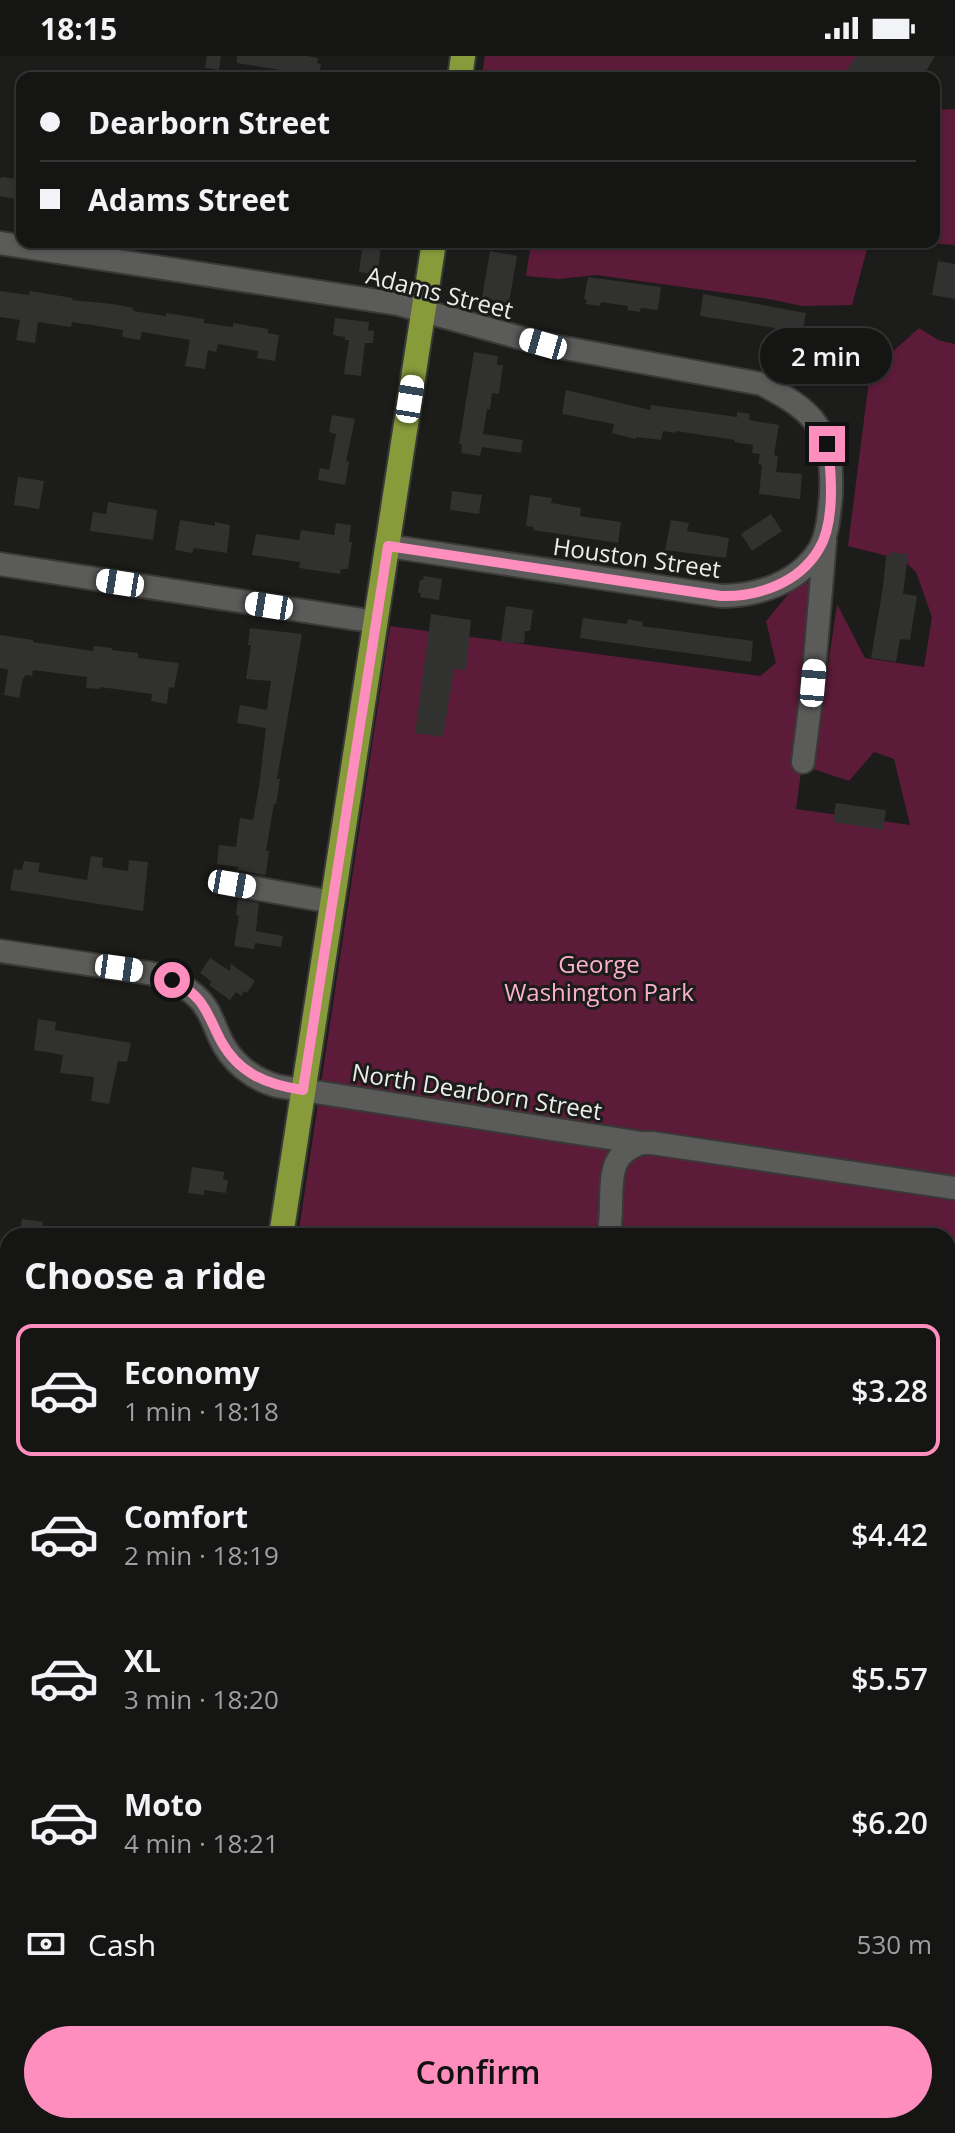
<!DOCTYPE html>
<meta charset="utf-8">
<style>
body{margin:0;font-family:"Open Sans",sans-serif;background:#1e1e1d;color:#f1f3f6;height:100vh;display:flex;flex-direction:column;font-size:30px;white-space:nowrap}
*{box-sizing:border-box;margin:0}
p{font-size:26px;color:#9d9fa0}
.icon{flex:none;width:44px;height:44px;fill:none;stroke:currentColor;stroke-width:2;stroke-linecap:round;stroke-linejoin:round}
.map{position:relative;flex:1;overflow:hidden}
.details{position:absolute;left:0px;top:1172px;width:956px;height:906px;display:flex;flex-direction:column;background:#151514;border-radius:24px 24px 0 0;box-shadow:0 2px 6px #0004,0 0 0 2px #343434}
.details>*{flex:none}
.guide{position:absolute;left:16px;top:16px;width:924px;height:176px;border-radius:16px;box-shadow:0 2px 6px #0004,0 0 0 2px #343434;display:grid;align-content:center;height:176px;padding:0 24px;background:#151514}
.end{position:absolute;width:36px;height:36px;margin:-18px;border:10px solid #fe8ebd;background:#111;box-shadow:0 0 0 4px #111}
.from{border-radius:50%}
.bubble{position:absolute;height:56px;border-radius:28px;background:#151514;box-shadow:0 2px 6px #0004,0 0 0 2px #343434;font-size:26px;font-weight:600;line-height:56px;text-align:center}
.car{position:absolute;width:24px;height:48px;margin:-24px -12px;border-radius:10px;box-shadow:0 0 6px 2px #0007;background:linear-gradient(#fff 24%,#345 0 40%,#fff 0 76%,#345 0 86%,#fff 0)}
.guide b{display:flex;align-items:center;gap:28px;height:76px;font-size:30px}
.guide b+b{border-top:2px solid #343434}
.guide i{width:20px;height:20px;background:#f1f3f6}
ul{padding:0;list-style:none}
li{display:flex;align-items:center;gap:24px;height:132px;margin:0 16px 12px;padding:0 8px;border:4px solid transparent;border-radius:16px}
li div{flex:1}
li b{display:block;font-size:30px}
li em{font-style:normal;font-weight:600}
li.current{border-color:#fe8ebd}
li>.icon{width:72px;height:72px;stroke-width:1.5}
h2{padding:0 24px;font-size:36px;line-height:96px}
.pay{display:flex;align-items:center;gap:20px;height:88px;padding:0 24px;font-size:30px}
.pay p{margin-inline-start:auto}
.primary-button{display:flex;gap:16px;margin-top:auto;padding:16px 24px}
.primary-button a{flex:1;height:92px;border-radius:48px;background:#fe8ebd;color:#111;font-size:32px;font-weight:600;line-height:92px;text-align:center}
.status{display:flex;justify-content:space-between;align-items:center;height:56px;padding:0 40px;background:#151514;direction:ltr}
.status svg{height:22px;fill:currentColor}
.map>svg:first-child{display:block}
.green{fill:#5b1b39}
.building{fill:#31312f}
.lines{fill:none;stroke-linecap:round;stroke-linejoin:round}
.minor-casing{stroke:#393a38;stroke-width:26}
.major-casing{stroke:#393a38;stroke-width:28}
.path{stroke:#696a68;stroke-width:3;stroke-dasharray:6 6;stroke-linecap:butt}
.minor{stroke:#5b5c59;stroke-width:22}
.major{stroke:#879b3b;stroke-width:24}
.route{stroke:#fe8ebd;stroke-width:10}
.labels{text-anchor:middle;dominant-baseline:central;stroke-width:6;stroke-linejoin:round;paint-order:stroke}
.street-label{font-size:24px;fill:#ecedeb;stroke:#1c1c1a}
.park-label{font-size:24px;fill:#fbb1ce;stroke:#1c1c1a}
</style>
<div class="status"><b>18:15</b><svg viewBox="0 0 49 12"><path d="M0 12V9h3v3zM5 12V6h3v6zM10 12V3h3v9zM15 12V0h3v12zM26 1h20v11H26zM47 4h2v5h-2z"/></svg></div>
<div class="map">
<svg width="955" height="2077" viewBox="0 0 955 2077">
<rect width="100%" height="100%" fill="#1c1c1a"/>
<path class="green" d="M485 0H868L856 22H481Z
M955 53V189L916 186H934V54Z
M531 186H869L852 249 802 250 769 243 596 219 559 223 526 220Z
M919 272 938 284 955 288V2077H159L160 2070H948V1180H298L390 570 760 620 776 607 766 565 791 535 824 517 813 627 796 753 910 769 894 703 874 696 849 725 813 713 837 548 865 602 924 611 932 561 916 516 903 504 848 490 870 316Z"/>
<path class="building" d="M207 0H221L219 14 205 12Z
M237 0H307L318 2 317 7 321 8 318 22H297L298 17 237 7Z
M856 0H935L922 22H842Z
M3 121 22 124V144L0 140V122Z
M363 186H381L378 219 359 216Z
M490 195 517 200 509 247 482 242Z
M938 205 955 208V243L932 239Z
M588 221 661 231 658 254 641 252 640 256 627 254 628 250 601 246 600 250 586 248 587 244 584 243Z
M0 235 29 239 30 235 73 242 72 244 113 248 133 252V255L166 260V257L204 263V267L233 271V267L268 273V277L279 279 275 305 257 302 258 295 218 288 216 296 208 294 205 313 185 310 190 284 142 276 140 284 122 281 123 274 72 266 71 271 38 266 35 287 16 284 20 264 0 261Z
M703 238 806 257 802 278 790 276 789 281 774 278 775 272 700 260Z
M335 262 369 266 368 274 374 275 373 287H365L361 320 344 318 349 284H345V281L333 279Z
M474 296 498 300 497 309H503L499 338 492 337 490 353H487L483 378 523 384 521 397 482 391 480 400 461 397 462 389 459 388Z
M566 334 650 354 651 349 737 361V356L750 358 749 364 779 369 774 399 778 400 776 416 802 418 800 443 759 438 762 409 758 408 760 398 752 397 753 389 734 386 735 384 676 375V377L663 375 661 384 636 381 635 383 612 377 614 368 562 358Z
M332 359 355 363 346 405 349 406 345 429 318 424 320 412 329 414 336 378 329 376Z
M18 421 44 425 39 453 14 449Z
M452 435 482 439 479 458 450 454Z
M530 439 552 442 551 447 581 452 580 460 621 466 618 487 533 474 534 471 526 470Z
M108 446 157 454 153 484 90 475 93 456 106 458Z
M771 458 782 475 752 495 741 478Z
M180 464 215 470V466L230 469 227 497 194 492 192 497 175 494Z
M671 464 689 467 687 475 729 482 726 502 665 494Z
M336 467 351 469 349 486H352L348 513H341L340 518 299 512 300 506 252 499 256 478 299 484 301 474 334 479Z
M889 496 908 498 903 538 917 540 910 584 900 583 896 606 871 602 883 531 886 499 889 500Z
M424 520 442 523 439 544 420 541 421 537H418L420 524H423Z
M506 550 533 554 530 575H525L524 587 501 586Z
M431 558 471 564 466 614 454 613 443 681 415 677Z
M583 562 627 568 628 563 643 566 642 570 753 585 751 606 580 582Z
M250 572 302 578 277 723H280L276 748H274L266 795H269L266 818 264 819 237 814 238 811 217 808 219 789 236 791 240 762 253 764 259 731 266 672 237 667 240 649 267 654 271 625 246 623 251 589H248Z
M0 579 33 584V586L93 595 94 590 112 592V594L138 597V602L179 607 174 632 169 631 167 648 151 645 152 638 100 631V633L86 632 87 621 33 614 32 620 25 619 24 623 23 622 19 642 4 639 8 615 7 613 0 612Z
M836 747 886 754 883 774 833 766Z
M91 800 103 802 102 811 128 815 129 804 148 806 143 855 10 834 14 813 22 814 24 805 40 807 38 816 87 824Z
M238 843 259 847 256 875 283 880 281 891 255 887 254 893 234 890 239 860 236 859Z
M210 902 230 915 231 908 255 925 247 937 244 935 241 940 236 936 230 944 209 929 212 926 200 917Z
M38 963 56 966 55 974 131 987 127 1006 118 1005 109 1048 91 1045 94 1021 60 1017 63 999 34 994Z
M192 1111 224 1116 223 1124H228L226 1137 204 1134V1139L188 1137Z
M22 1163 43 1166 41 1180H19Z"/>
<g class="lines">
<g class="minor-casing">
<path id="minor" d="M0 187 398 248 543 288 762 328C780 338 804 350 816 368 831 390 832 415 831 440 829 457 828 480 819 494 798 527 758 540 721 540L388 490
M0 508 376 566
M803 706 813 627 825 485
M232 828 332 846
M0 895 149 917C168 921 185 929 199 943 210 954 214 969 220 982 231 1006 252 1023 277 1030L642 1087H652L955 1132
M609 1180C610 1169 611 1159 611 1148 612 1119 610 1097 642 1087
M0 1247 8 1248
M0 1595 8 1596
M0 1944 8 1945
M948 2028 955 2031"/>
</g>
<g class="major-casing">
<path id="major" d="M460 22 463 0
M281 1180 434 186
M144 2077 145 2070"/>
</g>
<path class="path" d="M178 2077 180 2070"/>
<use href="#minor" class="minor"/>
<use href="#major" class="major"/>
</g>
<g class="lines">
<path class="route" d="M172 924C205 941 206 956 221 985 239 1018 268 1029 303 1034L388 490 721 540C758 541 799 527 819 493 835 467 832 417 827 388"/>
</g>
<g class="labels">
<g class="street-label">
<text transform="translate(440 236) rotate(14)">Adams Street</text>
<text transform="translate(637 501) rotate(8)">Houston Street</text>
<text transform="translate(477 1035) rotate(9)">North Dearborn Street</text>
</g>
<g class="park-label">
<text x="599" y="907">George<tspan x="599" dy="28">Washington Park</tspan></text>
</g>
</g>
</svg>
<i class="end from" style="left:172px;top:924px"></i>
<i class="end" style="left:827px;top:388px"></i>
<div class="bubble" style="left:760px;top:272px;width:132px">2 min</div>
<i class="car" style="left:543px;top:288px;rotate:286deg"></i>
<i class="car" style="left:410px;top:343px;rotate:9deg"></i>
<i class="car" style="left:120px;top:527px;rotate:279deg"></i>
<i class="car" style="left:269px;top:550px;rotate:279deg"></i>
<i class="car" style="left:813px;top:627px;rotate:5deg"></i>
<i class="car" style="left:232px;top:828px;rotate:100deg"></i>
<i class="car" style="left:119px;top:912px;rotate:98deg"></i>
<div class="guide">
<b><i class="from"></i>Dearborn Street</b>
<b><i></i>Adams Street</b>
</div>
<section class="details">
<h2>Choose a ride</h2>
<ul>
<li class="current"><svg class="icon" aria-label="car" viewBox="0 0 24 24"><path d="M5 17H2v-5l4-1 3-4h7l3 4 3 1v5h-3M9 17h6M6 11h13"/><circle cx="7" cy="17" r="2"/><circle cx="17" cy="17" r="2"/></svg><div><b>Economy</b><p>1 min · 18:18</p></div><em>$3.28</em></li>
<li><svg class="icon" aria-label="car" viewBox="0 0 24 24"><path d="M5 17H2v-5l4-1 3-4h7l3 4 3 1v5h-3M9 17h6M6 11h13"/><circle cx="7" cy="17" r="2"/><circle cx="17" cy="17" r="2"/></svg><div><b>Comfort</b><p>2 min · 18:19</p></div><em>$4.42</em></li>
<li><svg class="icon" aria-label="car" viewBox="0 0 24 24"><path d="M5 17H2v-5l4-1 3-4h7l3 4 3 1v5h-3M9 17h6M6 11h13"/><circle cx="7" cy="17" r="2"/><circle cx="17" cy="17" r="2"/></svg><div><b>XL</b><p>3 min · 18:20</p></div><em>$5.57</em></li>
<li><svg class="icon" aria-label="car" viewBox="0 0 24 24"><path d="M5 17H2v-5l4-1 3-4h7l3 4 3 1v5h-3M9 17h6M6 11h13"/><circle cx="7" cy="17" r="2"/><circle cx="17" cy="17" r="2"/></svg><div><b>Moto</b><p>4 min · 18:21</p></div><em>$6.20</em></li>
</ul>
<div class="pay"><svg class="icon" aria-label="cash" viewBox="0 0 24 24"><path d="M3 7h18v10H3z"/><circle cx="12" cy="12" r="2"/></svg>Cash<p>530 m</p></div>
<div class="primary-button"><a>Confirm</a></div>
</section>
</div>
